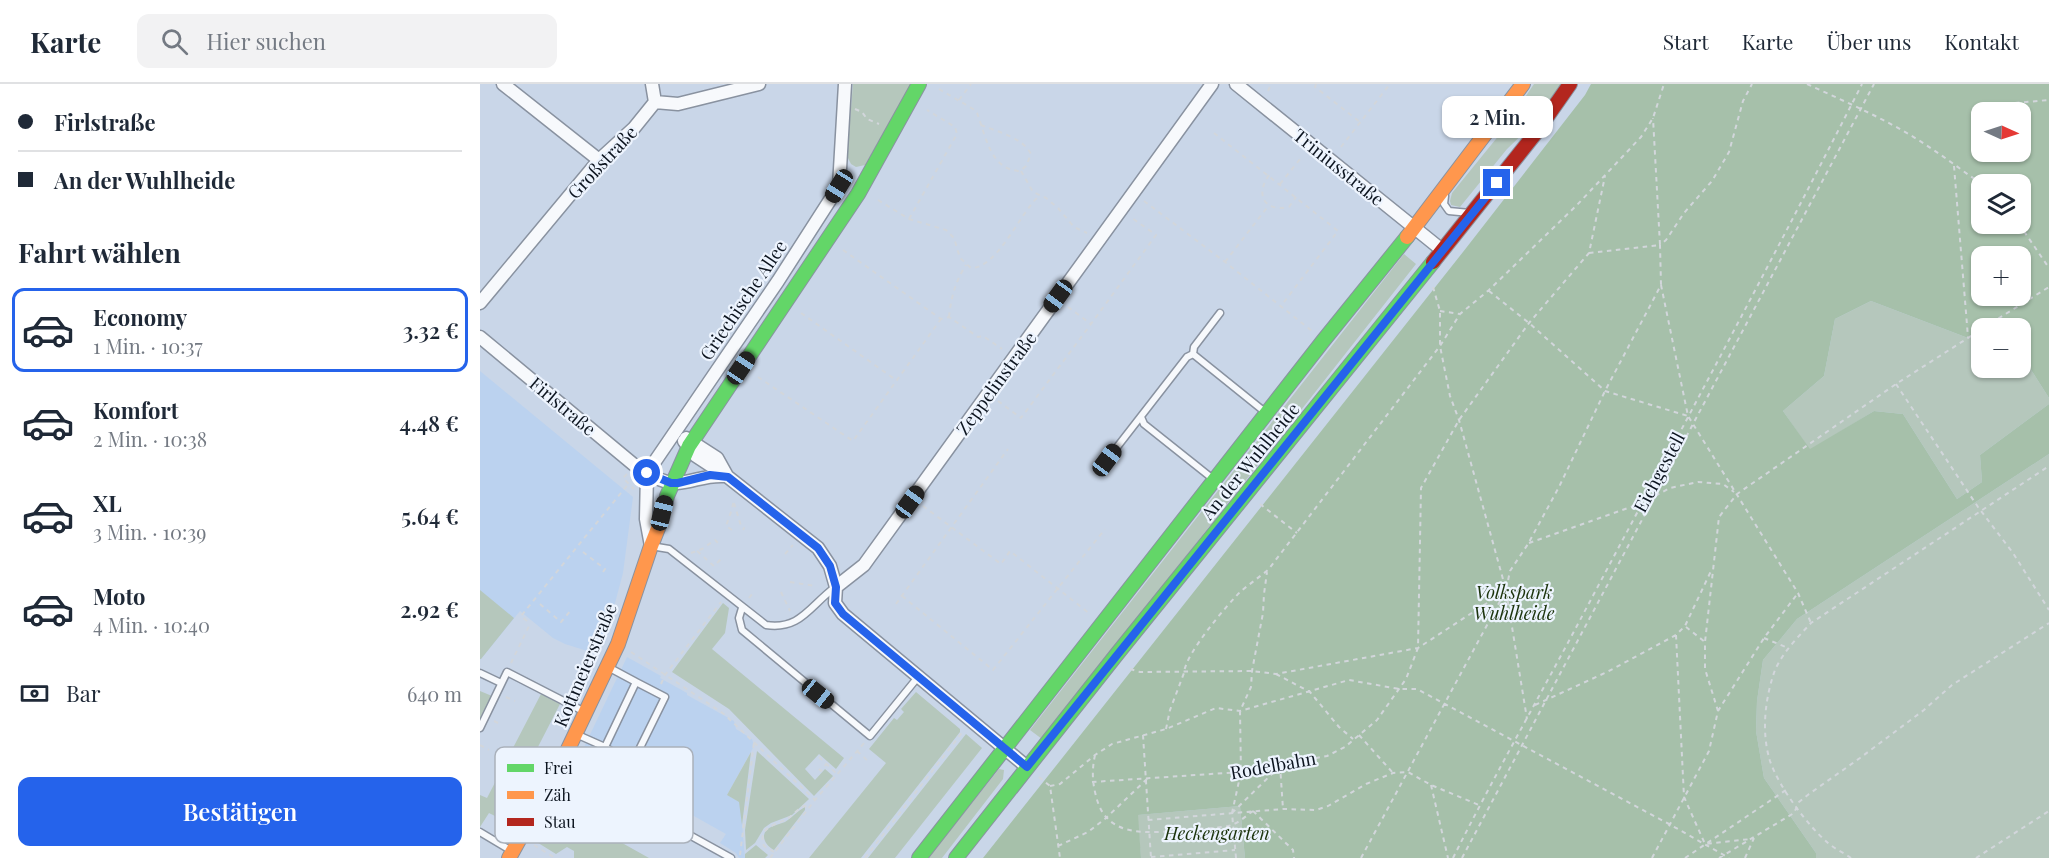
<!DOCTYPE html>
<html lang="de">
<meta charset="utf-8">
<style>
body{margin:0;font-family:"Playfair Display",serif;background:#f2f2f3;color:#1f2937;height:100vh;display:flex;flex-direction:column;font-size:22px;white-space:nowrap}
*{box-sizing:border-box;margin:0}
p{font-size:20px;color:#747a83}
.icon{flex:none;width:33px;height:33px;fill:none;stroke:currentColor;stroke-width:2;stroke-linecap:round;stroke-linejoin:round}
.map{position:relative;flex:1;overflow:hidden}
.panel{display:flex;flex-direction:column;background:#fff;width:480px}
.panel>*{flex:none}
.banner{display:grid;align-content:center;height:132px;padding:0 18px;background:#fff}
.needle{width:39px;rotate:93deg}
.buttons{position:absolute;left:1491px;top:18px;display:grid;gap:12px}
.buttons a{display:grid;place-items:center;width:60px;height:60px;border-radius:12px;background:#fff;box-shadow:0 2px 4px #0004;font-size:30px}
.end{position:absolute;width:27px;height:27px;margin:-14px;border:8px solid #2563eb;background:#fff;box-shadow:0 0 0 3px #fff}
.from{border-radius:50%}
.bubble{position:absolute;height:42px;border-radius:12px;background:#fff;box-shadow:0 2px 4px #0004;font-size:20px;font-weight:600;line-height:42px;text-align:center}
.car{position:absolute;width:18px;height:36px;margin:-18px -9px;border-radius:8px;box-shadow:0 0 4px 2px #0007;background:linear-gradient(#222 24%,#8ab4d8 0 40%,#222 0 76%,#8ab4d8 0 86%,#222 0)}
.banner b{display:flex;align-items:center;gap:21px;height:57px;font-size:22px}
.banner b+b{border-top:2px solid #e0e1e3}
.banner i{width:15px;height:15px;background:#1f2937}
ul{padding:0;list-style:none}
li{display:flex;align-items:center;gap:18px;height:84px;margin:0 12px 9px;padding:0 6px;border:3px solid transparent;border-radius:12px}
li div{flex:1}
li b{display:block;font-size:22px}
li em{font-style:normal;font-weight:600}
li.current{border-color:#2563eb}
li>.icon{width:54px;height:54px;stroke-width:1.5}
h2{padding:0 18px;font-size:27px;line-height:72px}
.pay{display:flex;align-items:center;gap:15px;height:66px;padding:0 18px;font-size:22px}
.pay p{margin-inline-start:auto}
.primary-button{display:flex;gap:12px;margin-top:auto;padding:12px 18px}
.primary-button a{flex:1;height:69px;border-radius:12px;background:#2563eb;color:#fff;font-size:24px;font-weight:600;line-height:69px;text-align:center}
header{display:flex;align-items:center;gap:36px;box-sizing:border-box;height:84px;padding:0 30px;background:#fff;border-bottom:2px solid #e0e1e3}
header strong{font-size:28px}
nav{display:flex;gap:33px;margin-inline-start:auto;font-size:21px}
.search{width:420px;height:54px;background:#f2f2f3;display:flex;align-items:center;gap:15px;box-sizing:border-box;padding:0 21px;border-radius:12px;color:#747a83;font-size:22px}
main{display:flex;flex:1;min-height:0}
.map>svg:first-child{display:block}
.built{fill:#bbd2ef}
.green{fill:#b5c7bc}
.forest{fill:#a6c0aa;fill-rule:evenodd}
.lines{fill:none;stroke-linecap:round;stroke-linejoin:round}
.lane-casing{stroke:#8992a0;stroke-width:9}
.street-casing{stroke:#8992a0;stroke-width:15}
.fast-casing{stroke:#8992a0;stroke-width:16}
.slow-casing{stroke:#8992a0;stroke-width:16}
.jam-casing{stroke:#8992a0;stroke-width:16}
.path{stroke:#d2d6db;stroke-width:2;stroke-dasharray:4.5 4.5;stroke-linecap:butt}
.lane{stroke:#f7f9fc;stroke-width:6}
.street{stroke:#f7f9fc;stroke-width:12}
.fast{stroke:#63d668;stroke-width:14}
.slow{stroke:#ff974d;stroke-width:14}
.jam{stroke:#b3261e;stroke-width:14}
.route{stroke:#2563eb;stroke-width:8}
.labels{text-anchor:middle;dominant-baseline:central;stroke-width:4.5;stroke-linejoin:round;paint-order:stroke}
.street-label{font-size:18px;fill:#0c141f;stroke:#edf4fe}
.park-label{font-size:18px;font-style:italic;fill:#1b330b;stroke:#edf4fe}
.key{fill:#edf4fe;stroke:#aab1bb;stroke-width:1.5}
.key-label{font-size:16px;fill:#0c141f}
</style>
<header>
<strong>Karte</strong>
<div class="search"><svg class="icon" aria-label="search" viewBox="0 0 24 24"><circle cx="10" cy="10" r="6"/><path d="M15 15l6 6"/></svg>Hier suchen</div>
<nav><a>Start</a><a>Karte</a><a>Über uns</a><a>Kontakt</a></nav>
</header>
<main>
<section class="panel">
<div class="banner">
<b><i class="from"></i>Firlstraße</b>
<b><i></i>An der Wuhlheide</b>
</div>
<h2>Fahrt wählen</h2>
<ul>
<li class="current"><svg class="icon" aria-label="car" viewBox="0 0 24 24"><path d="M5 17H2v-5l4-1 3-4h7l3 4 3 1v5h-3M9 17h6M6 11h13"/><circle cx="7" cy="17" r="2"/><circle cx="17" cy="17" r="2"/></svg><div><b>Economy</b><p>1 Min. · 10:37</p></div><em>3.32 €</em></li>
<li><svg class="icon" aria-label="car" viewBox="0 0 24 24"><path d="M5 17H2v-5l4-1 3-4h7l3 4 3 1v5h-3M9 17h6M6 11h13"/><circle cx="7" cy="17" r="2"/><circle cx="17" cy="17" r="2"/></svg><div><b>Komfort</b><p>2 Min. · 10:38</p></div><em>4.48 €</em></li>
<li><svg class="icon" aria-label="car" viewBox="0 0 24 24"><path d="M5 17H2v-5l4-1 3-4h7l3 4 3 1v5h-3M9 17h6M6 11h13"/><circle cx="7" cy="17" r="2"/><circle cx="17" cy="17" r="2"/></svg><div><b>XL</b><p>3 Min. · 10:39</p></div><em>5.64 €</em></li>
<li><svg class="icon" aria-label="car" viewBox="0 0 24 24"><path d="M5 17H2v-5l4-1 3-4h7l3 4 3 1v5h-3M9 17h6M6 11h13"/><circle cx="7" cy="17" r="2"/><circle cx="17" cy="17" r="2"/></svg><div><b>Moto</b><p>4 Min. · 10:40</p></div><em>2.92 €</em></li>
</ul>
<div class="pay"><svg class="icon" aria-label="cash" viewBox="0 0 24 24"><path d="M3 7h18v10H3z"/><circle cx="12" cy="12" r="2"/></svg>Bar<p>640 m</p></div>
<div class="primary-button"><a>Bestätigen</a></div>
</section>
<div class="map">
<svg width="1569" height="774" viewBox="0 0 1569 774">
<rect width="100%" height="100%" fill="#c9d6e8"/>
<path class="built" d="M0 287 153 413 143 489 135 519 117 570 85 560 73 554 40 527 0 576Z
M147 573 181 592 180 594 207 609V611L254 637 256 645 272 655 274 662 247 711 260 718 265 774H259L256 769 240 759 246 750 180 713 174 723 167 719 166 714 169 707 137 690 130 695H126L96 680Z"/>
<path class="green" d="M373 0H432L385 81 376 83 371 80 367 72Z
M1054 0H1083L1057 36 1027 65 980 123 971 121 970 117 972 109 1020 50Z
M924 170 936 180 562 655 550 646Z
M1391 217 1488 254 1501 245 1502 284H1540L1541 270 1569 314V320L1500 371 1502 398 1477 415 1423 330 1394 327 1330 366 1303 327 1344 292 1355 235Z
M1569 370V774H1336V769L1284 694 1276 647 1277 617 1283 576 1317 535Z
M0 506 34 534 1 575H0Z
M243 519 249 524 245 549 232 565 364 674 356 685 339 670 325 685 335 696 345 685 353 692 334 712 249 625 192 588Z
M0 607 12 612 0 635Z
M436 608 480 645V648L381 774H329L406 679 389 665 414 634 417 636 424 628 421 625Z
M61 610 80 620 21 735 9 729 0 743V711L7 714Z
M486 650 502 664 415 774H388Z
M277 667 329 715 312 731 291 739 284 744 275 759 266 766 265 746Z
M271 668 262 741 259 718 247 711Z
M519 685 524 686 523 695 462 774H448Z
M85 705 94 710 85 727 169 774H94V767L87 763 76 770 55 757Z
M760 722 765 774H661L657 731Z
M325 723V726L294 766C284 761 279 749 291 743 295 741 300 740 305 738 312 734 317 727 325 723Z
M276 761 288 771 285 774H265V770Z"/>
<path class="forest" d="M1111 0H1569V314L1541 270 1540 244H1524L1518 235 1488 254 1391 217 1355 235 1344 292 1303 327 1330 365 1394 327 1423 330 1477 415 1502 398 1500 371 1569 320V370L1317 535 1283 576 1277 617 1276 647 1284 694 1336 769V774H765L760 722 658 731 661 774H503L983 168 1105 11ZM1502 28H1540V68H1502ZM1502 100H1540V140H1502ZM1502 172H1540V212H1502Z"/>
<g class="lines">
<g class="lane-casing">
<path id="lane" d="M965 112 964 120 969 127 990 129
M713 270 785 328
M661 333 664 340 733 395
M627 376 707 273 713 270 714 263 740 229
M171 462 189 465 286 541C320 546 329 523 354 504
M262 524 259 534 262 546 390 652 438 593
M0 589 21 599
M0 644 27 588 103 627
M98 651 125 663 156 598 128 583
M125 663 152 680 185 613 156 598
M81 680 251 774
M0 748 30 766"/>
</g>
<g class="street-casing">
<path id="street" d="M23 0 119 76
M172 0 175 18
M756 0 962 166
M175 18 198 20 279 0
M0 219 119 76 154 44 175 18
M0 253 153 380C165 388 183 400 197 399 214 398 224 391 244 392
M206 354 237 374 247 392
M204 357 216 372 248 393 338 464 350 482 356 503 355 519 363 530 547 683
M171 462 166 435 167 389 298 197 359 102 365 0
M356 503 384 481 389 474 732 0"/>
</g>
<g class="fast-casing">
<path id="fast" d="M182 434 187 412 209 362 378 110 439 0
M439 774 843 257 927 153
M476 774 637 570 953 178"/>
</g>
<g class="slow-casing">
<path id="slow" d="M927 153 1043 0
M29 774 81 680 138 560 171 462 182 434"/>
</g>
<g class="jam-casing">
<path id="jam" d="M953 178 1055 50 1090 0"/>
</g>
<path class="path" d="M836 0 835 3 880 38
M1327 0C1370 20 1413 38 1452 65 1469 76 1485 89 1502 100
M459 5 493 25 497 29C506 52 510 86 540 87L546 82 551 70C542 53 518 48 501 41
M788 7 791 0
M479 16 491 0
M1535 19 1569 16
M375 25 382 28 387 35 399 40
M734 49 858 147 801 222
M861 63 910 0
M1474 82 1488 253
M541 87 553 108 566 114 578 124 594 143 607 149
M789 91C775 111 784 128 809 123L816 113
M800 100 821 74
M398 116 429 135 466 146 474 154 480 174 491 184C518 184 539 130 559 112
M664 117 745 178 832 247
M429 135 477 50 475 43 447 26
M1539 140 1569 184
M363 166 461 235 469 233 498 253 503 252 522 265
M1109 169 1180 161 1173 34
M745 178 789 121
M1181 201 1208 332 1318 509 1331 539
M953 203 960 227V262L970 312 979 336 1026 506 1047 635
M1009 207 1049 239 1125 307 1208 332
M588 223 611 240 676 151 652 134
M960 227 980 230
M321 229 416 296
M469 233C471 214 475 198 486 181
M1503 244 1569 203
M278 293 373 357 461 235
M1416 300 1498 423 1533 469 1569 526
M518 317 541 334 611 240
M147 390 143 394 154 405
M254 419 261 442 264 444 263 446
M780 420 817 449
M443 422 521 480 530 467 610 530
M252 446 246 442 252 425 254 415
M1049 459 1162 419 1190 404 1218 398 1243 400 1254 408
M217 467 234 482 243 473
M103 468 125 485 123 488
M211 469 222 465 235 456 240 461
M305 470 313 461
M310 498 335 502
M301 508 310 527
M422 512 513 586 625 445
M269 514 273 509
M60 520 81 538 92 525
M416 520 528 365
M47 537 41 532 149 399
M1206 543 1225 558
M1196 551 1204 713 1225 760 1271 755
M1284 554 1308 564
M151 568 244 630 335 716
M31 579 50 540
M650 585 660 588 772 587 796 590 938 564 1024 508
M796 590 830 608 859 643 873 655
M181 600 185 591 241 518
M26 613 35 617
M1055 621 1127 588 1196 551 1205 542 1231 487
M1238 627 1225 585V558L1239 433 1257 410 1416 300 1502 245
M14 637 22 641
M686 645 690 626 704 589C705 570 747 521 761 507 770 500 779 493 788 486L960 262 980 230 1009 206 1097 121 1161 53 1173 34 1184 0
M663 651 671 774
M879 651 913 689
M0 661 9 666
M377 667 389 678
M615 671C612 685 612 697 616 712 626 755 668 749 704 746 715 744 745 745 754 740 761 737 767 731 773 727
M339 673 357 690
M800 681 803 725
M339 685 341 687 346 680
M559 693 570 702 580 774
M612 698 761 688 847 672 865 663 897 636 926 595 938 564 941 404 979 336 1049 239 1109 169 1125 92
M951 701 968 774
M570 702 580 700 615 671 632 660 686 645 736 624 760 627 869 596 919 605H937L1189 740 1249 774
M773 727 813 766 814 774
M752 729 799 683
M668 736 803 725 836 726 848 722 886 700 913 689 928 688 951 701 999 721
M54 761 75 774
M578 762 608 748 626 734 667 695
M294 768 284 762C278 744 292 742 305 736 312 733 317 725 324 722L329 723
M260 771 274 658
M671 773 755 766
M290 774 335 716 385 658
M385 774 484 646
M756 774 752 729 761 688 760 627 771 603 772 587 783 529 784 510 787 488
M881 774 1026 506 1030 487 1048 460 1079 403 1125 307 1181 201 1180 161 1186 156 1204 129 1232 97 1249 68 1263 17 1272 0
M973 774C1013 694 1057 617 1099 538 1194 359 1290 181 1382 0
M982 774 1394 0
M1172 774 1229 667 1238 627 1284 554 1318 509
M1205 774 1306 706
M1239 774 1314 729 1319 718 1329 710 1380 674 1444 626 1472 601 1569 539
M1265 774 1274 754
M1371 774C1364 769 1355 765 1348 759 1327 741 1299 703 1290 677 1281 648 1285 614 1295 586 1303 568 1318 553 1331 539L1569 382
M1496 774 1569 727"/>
<use href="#lane" class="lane"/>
<use href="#street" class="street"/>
<use href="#fast" class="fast"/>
<use href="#slow" class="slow"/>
<use href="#jam" class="jam"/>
</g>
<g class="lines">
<path class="route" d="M167 389 191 399H198L230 391 248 393 338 464 350 482 356 503 355 519 363 530 547 683 1017 99"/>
</g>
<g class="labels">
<g class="street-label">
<text transform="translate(122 78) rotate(-47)">Großstraße</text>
<text transform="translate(859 83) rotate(39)">Triniusstraße</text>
<text transform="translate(263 216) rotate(-56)">Griechische Allee</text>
<text transform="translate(516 299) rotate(-54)">Zeppelinstraße</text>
<text transform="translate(83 322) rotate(40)">Firlstraße</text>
<text transform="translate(770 377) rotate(-51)">An der Wuhlheide</text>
<text transform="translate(1179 388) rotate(-62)">Eichgestell</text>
<text transform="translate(105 581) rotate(-67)">Kottmeierstraße</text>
<text transform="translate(793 681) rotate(-10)">Rodelbahn</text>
</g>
<g class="park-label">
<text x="1034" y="508">Volkspark<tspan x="1034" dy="21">Wuhlheide</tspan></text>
<text x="737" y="749">Heckengarten</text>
</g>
</g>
<rect x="15" y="663" width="198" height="96" rx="9" class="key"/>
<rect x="27" y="680" width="27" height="8" fill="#63d668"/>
<rect x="27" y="707" width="27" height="8" fill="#ff974d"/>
<rect x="27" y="734" width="27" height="8" fill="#b3261e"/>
<g class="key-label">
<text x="64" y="690">Frei</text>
<text x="64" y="717">Zäh</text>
<text x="64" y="744">Stau</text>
</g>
</svg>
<div class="buttons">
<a><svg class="needle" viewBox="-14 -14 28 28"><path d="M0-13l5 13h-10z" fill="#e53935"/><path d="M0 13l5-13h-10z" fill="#747a83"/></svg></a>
<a><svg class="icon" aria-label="layers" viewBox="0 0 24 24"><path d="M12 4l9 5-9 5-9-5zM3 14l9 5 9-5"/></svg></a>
<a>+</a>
<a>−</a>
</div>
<i class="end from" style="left:167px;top:389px"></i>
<i class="end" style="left:1017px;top:99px"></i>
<div class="bubble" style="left:962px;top:12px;width:111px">2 Min.</div>
<i class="car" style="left:359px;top:102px;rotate:212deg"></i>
<i class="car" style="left:578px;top:212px;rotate:216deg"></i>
<i class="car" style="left:261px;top:284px;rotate:34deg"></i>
<i class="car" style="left:627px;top:376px;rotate:37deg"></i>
<i class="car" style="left:430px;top:418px;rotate:36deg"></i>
<i class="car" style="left:182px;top:429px;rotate:14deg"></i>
<i class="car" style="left:338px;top:610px;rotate:129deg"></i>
</div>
</main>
